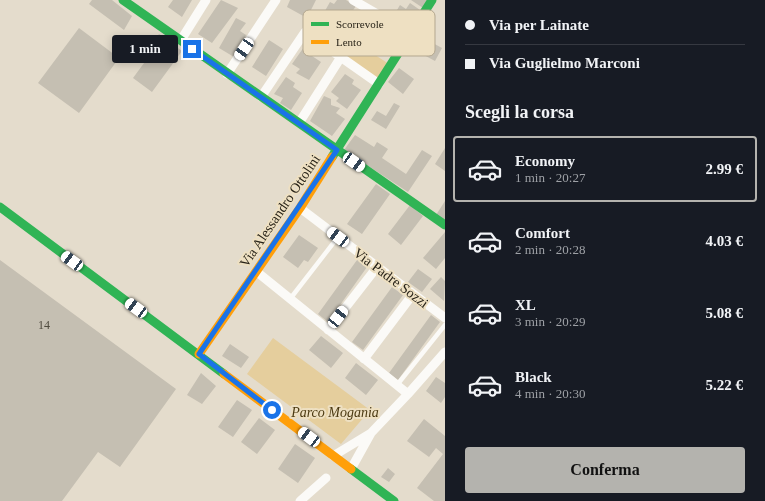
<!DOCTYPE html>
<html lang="it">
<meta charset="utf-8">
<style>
body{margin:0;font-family:"Times New Roman",serif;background:#242831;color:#f1f3f6;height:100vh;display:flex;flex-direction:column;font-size:15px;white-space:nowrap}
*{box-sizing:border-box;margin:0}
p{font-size:13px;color:#9ea1a6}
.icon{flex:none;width:22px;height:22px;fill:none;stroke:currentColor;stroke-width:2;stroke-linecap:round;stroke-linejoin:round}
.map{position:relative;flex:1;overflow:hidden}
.details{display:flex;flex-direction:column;background:#171b24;width:320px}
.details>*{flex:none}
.top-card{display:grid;align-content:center;height:88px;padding:0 20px;background:#171b24}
.end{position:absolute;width:18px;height:18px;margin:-9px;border:5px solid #1a73e8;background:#fff;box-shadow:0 0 0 2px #fff}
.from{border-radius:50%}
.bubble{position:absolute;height:28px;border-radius:4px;background:#171b24;box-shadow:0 2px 10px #0003;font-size:13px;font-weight:700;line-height:28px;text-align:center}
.car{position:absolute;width:12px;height:24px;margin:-12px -6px;border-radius:5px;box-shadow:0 0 3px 1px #0007;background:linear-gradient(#fff 24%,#345 0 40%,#fff 0 76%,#345 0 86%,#fff 0)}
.top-card b{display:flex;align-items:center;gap:14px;height:38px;font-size:15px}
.top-card b+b{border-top:1px solid #363941}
.top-card i{width:10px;height:10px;background:#f1f3f6}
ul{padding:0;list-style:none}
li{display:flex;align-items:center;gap:12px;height:66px;margin:0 8px 6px;padding:0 12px;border:2px solid transparent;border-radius:4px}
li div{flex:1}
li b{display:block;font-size:15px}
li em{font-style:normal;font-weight:700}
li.active{border-color:#b4b3ae}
li>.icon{width:36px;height:36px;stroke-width:1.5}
h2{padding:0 20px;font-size:18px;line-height:48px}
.primary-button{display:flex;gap:8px;margin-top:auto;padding:8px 20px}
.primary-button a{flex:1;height:46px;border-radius:4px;background:#b4b3ae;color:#111;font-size:16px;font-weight:700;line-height:46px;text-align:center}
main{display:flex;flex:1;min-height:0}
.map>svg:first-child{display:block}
.green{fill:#e5ce9d}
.building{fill:#c5bfb2}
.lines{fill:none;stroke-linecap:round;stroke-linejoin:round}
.lane{stroke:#fbfaf7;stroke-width:4.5}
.street{stroke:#fbfaf7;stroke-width:9}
.fast{stroke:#30b455;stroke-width:9}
.slow{stroke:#ff9f0a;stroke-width:9}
.route{stroke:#1a73e8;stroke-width:5}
.labels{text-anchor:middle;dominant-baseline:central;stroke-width:4;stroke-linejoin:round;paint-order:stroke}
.number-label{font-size:12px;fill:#4f4a3e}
.street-label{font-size:14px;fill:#282318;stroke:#eee0c2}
.park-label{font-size:14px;font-style:italic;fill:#4c3a12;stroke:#eee0c2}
.key{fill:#eee0c2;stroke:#b3a78f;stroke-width:1}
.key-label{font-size:11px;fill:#282318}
</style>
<main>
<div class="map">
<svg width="445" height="501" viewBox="0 0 445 501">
<rect width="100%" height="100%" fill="#e4dccc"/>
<path class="green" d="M318 18 389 64 379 79 307 33Z
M273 338 370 410 341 444 247 374Z"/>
<path class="building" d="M92 0H112L132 16 124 30 89 4Z
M173 0H192L182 17 168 7Z
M221 0 238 8 212 43 198 34Z
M290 0H316L307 18 287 7Z
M337 0H346L356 6 349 16 345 13 337 25 322 16 330 2 334 4Z
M411 0H428L423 8Z
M410 3 420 10 412 21 409 19 406 23 394 15 400 5 406 9Z
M236 18 246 23 240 31 246 35 234 57 219 48Z
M79 28 119 58 79 113 38 83Z
M159 34 182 51 152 92 133 78 147 59 143 56Z
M269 40 283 49 266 76 252 67Z
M429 41 442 48 435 61 422 54Z
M304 47 314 52 312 56 321 62 309 80 296 73 300 69 292 64Z
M399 68 414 79 403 94 388 82Z
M345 74 354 80 352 84 361 90 347 109 336 101 339 98 331 92Z
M286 77 295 83 293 87 302 93 291 110 280 103 283 98 274 94Z
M324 96 331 99V105L340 108 336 113 345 119 332 136 310 121Z
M394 103 400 106 386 129 371 120 377 111 386 116Z
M355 135 374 147 377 142 388 149 382 158 406 174 422 150 432 156 408 192 344 150Z
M445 148V171L435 164Z
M376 184 390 194 362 234 347 224Z
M445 201V221L436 215Z
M410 205 423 216 401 245 388 234Z
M445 232V258L436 269 423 258Z
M299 235 318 248 308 262 304 260 298 268 283 257Z
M0 260 176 389 120 467 98 452 62 501H0Z
M357 260 367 267 328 322 318 314Z
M418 269 432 279 422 292 408 282Z
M441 277 445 281 444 301 430 289Z
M392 287 403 295 363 350 352 342Z
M431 315 440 322 398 380 389 373Z
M321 336 343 353 331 368 309 350Z
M230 344 249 357 241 368 222 356Z
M356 363 378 380 366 395 345 378Z
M201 373 216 386 202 404 187 395Z
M436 377 445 383V397L441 403 426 391Z
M237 400 252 410 233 437 218 427Z
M259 418 275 430 257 454 241 442Z
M424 419 445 436V501H434L417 488 443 454 436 448 429 457 407 441Z
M295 444 315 458 298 483 278 469Z
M388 468 395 474 389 482 381 477Z"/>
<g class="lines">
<path class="lane" d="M290 299 338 237
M397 385 445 325"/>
<path class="street" d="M353 0 410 33
M181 40 206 0
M227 74 276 0
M261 97 305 32 379 84
M299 123 341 57
M300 208 445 318
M257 272 408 394
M328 330 377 267
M364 359 413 294
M333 456 371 433 408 394 445 352
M351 469 371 433
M300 501 326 478"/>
<path class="fast" d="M123 0 445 225
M332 157 432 0
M0 207 224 374
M351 469 394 501"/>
<path class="slow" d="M199 354 300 208 332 157
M224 374 351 469"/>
</g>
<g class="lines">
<path class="route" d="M192 49 337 150 199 354 272 410"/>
</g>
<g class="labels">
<g class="number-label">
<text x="44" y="325">14</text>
</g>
<g class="street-label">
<text transform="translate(280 211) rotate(-56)">Via Alessandro Ottolini</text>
<text transform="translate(391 278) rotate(37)">Via Padre Sozzi</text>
</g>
<g class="park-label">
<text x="335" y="412">Parco Mogania</text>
</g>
</g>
<rect x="303" y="10" width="132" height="46" rx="6" class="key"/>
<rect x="311" y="22" width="18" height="4" fill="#30b455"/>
<rect x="311" y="40" width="18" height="4" fill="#ff9f0a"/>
<g class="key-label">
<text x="336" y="28">Scorrevole</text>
<text x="336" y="46">Lento</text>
</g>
</svg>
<i class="end from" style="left:272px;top:410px"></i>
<i class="end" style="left:192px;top:49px"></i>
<div class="bubble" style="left:112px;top:35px;width:66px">1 min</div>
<i class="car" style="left:244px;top:49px;rotate:214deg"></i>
<i class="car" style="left:354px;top:162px;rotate:125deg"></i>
<i class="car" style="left:338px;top:237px;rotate:307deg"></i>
<i class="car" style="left:72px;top:261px;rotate:306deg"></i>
<i class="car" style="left:136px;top:308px;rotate:306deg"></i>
<i class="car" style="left:338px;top:317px;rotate:38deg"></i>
<i class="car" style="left:309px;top:437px;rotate:307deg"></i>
</div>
<section class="details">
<div class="top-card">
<b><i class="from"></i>Via per Lainate</b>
<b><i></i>Via Guglielmo Marconi</b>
</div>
<h2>Scegli la corsa</h2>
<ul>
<li class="active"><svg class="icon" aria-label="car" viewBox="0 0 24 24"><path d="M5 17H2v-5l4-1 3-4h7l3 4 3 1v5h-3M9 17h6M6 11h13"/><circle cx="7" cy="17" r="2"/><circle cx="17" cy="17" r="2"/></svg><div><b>Economy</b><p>1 min · 20:27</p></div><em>2.99 €</em></li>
<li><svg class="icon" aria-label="car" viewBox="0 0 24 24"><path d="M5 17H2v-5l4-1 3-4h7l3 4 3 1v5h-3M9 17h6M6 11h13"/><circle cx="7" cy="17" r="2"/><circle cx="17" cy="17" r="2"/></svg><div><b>Comfort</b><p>2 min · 20:28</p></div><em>4.03 €</em></li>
<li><svg class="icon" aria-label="car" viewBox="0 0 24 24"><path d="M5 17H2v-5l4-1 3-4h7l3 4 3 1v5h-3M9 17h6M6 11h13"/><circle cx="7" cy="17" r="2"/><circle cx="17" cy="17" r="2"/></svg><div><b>XL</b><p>3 min · 20:29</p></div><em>5.08 €</em></li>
<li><svg class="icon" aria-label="car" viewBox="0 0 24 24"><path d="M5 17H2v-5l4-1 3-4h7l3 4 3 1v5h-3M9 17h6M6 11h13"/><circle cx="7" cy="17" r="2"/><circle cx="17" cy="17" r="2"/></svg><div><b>Black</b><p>4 min · 20:30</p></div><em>5.22 €</em></li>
</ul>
<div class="primary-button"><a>Conferma</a></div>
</section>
</main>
